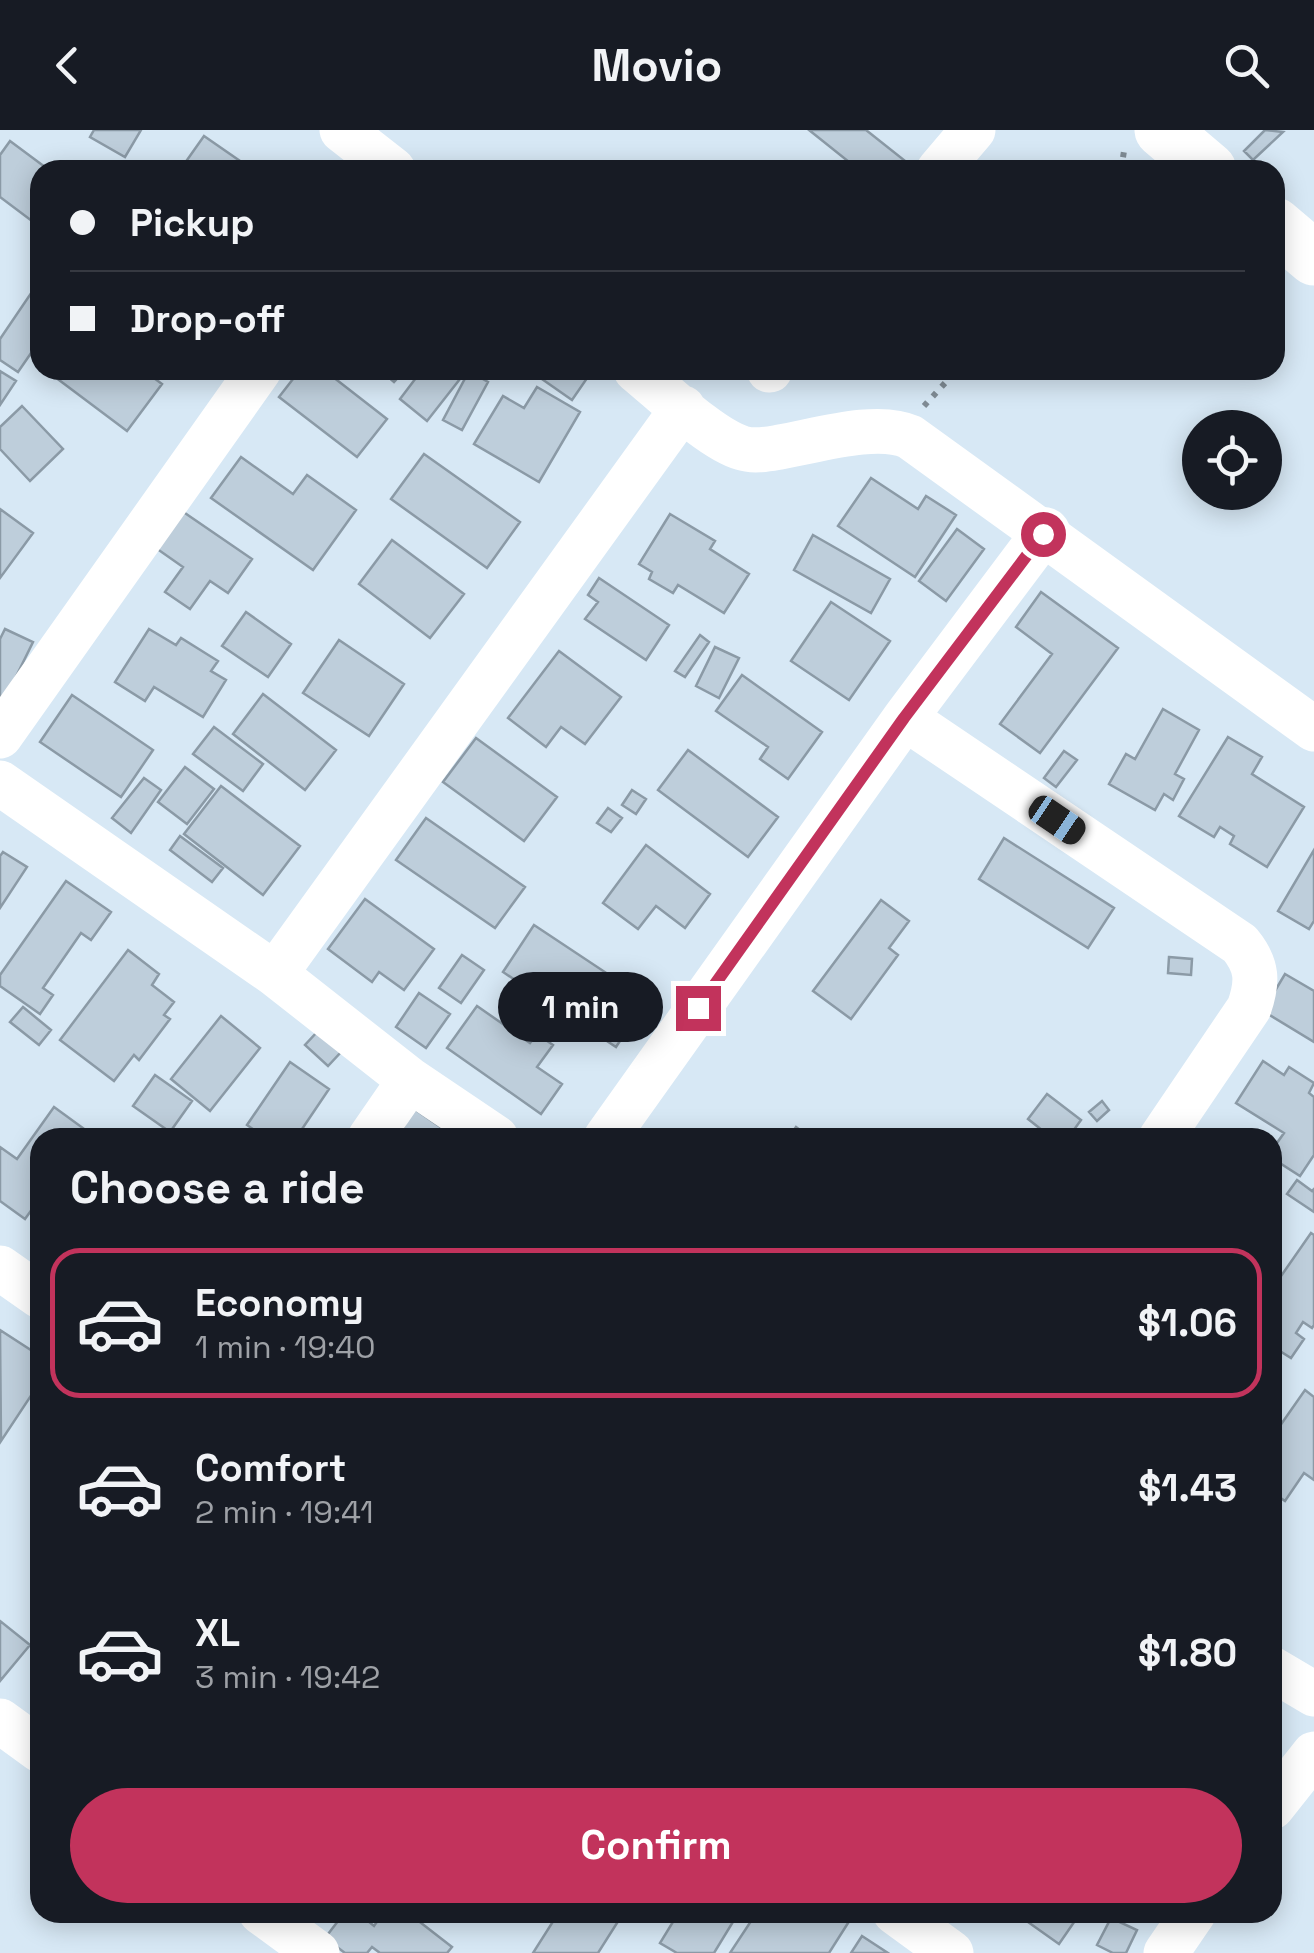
<!DOCTYPE html>
<meta charset="utf-8">
<style>
body{margin:0;font-family:"Space Grotesk",sans-serif;background:#242831;color:#f1f3f6;height:100vh;display:flex;flex-direction:column;font-size:38px;white-space:nowrap}
*{box-sizing:border-box;margin:0}
p{font-size:32px;color:#9ea1a6}
.icon{flex:none;width:55px;height:55px;fill:none;stroke:currentColor;stroke-width:2;stroke-linecap:round;stroke-linejoin:round}
.map{position:relative;flex:1;overflow:hidden}
.drawer{position:absolute;left:30px;top:998px;width:1252px;height:795px;display:flex;flex-direction:column;background:#171b24;border-radius:30px;box-shadow:0 5px 25px #0003}
.drawer>*{flex:none}
.guide{position:absolute;left:30px;top:30px;width:1255px;height:220px;border-radius:30px;box-shadow:0 5px 25px #0003;display:grid;align-content:center;height:220px;padding:0 40px;background:#171b24}
.tools{position:absolute;left:1182px;top:280px;display:grid;gap:20px}
.tools a{display:grid;place-items:center;width:100px;height:100px;border-radius:50%;background:#171b24;box-shadow:0 5px 25px #0003;font-size:50px}
.end{position:absolute;width:45px;height:45px;margin:-22px;border:12px solid #c2335c;background:#fff;box-shadow:0 0 0 5px #fff}
.from{border-radius:50%}
.bubble{position:absolute;height:70px;border-radius:35px;background:#171b24;box-shadow:0 5px 25px #0003;font-size:32px;font-weight:800;line-height:70px;text-align:center}
.car{position:absolute;width:30px;height:60px;margin:-30px -15px;border-radius:12px;box-shadow:0 0 8px 2px #0007;background:linear-gradient(#222 24%,#8ab4d8 0 40%,#222 0 76%,#8ab4d8 0 86%,#222 0)}
.guide b{display:flex;align-items:center;gap:35px;height:95px;font-size:38px}
.guide b+b{border-top:2px solid #363941}
.guide i{width:25px;height:25px;background:#f1f3f6}
ul{padding:0;list-style:none}
li{display:flex;align-items:center;gap:30px;height:150px;margin:0 20px 15px;padding:0 20px;border:5px solid transparent;border-radius:30px}
li div{flex:1}
li b{display:block;font-size:38px}
li em{font-style:normal;font-weight:800}
li.active{border-color:#c2335c}
li>.icon{width:90px;height:90px;stroke-width:1.5}
h2{padding:0 40px;font-size:45px;line-height:120px}
.button{display:flex;gap:20px;margin-top:auto;padding:20px 40px}
.button a{flex:1;height:115px;border-radius:60px;background:#c2335c;color:#fff;font-size:40px;font-weight:800;line-height:115px;text-align:center}
header{display:flex;justify-content:space-between;align-items:center;height:130px;padding:0 40px;background:#171b24;font-size:45px;font-weight:800}
.map>svg:first-child{display:block}
.building{fill:#becedb;stroke:#8b9aa6;stroke-width:2.5}
.lines{fill:none;stroke-linecap:round;stroke-linejoin:round}
.path{stroke:#808c95;stroke-width:6;stroke-dasharray:5 8;stroke-linecap:butt}
.minor{stroke:#fff;stroke-width:45}
.major{stroke:#fff;stroke-width:55}
.route{stroke:#c2335c;stroke-width:12}
</style>
<header><svg class="icon" aria-label="back" viewBox="0 0 24 24"><path d="M15 5l-7 7 7 7"/></svg>Movio<svg class="icon" aria-label="search" viewBox="0 0 24 24"><circle cx="10" cy="10" r="6"/><path d="M15 15l6 6"/></svg></header>
<div class="map">
<svg width="1314" height="1823" viewBox="0 0 1314 1823">
<rect width="100%" height="100%" fill="#d7e8f5"/>
<path class="building" d="M94 0H141L125 27 90 7Z
M809 0H866L914 38 859 40Z
M1265 0 1283 2 1253 30 1244 21Z
M204 6 253 40H180Z
M10 11 49 40H40V97L0 67V25Z
M40 150V210L18 242 0 230V209Z
M54 240H143L162 254 127 301 51 244Z
M300 240H324L387 289 357 327 279 267Z
M380 240H405L394 252Z
M422 240H467L427 291 400 269Z
M529 240H591L592 241 572 270Z
M0 241 16 251 0 275Z
M469 241 488 252 462 300 443 290Z
M537 257 580 282 539 352 474 314 503 266 524 278Z
M22 276 63 319 30 351 0 319V297Z
M424 324 520 392 487 438 391 369Z
M241 327 293 364 307 345 356 380 313 440 211 368Z
M871 348 918 379 926 366 956 385 915 447 838 396Z
M0 379 33 403 0 448Z
M179 379 252 429 228 463 210 451 190 479 165 462 183 437 153 416Z
M670 384 715 411 710 419 749 444 724 483 678 455 673 463 649 449 652 442 639 434Z
M957 399 984 419 946 471 919 451Z
M813 405 890 449 871 483 794 440Z
M392 410 464 464 430 508 359 454Z
M599 448 669 495 646 530 585 489 598 472 588 465Z
M1041 462 1118 518 1040 623 1000 594 1052 524 1016 497Z
M831 472 890 511 849 570 791 531Z
M246 482 291 514 268 547 222 516Z
M5 499 33 512 5 569 0 566V509Z
M149 499 176 515 181 508 218 531 211 541 226 550 203 587 154 557 145 571 115 552Z
M700 505 709 512 685 547 675 541Z
M339 510 404 554 369 606 303 563Z
M715 517 739 528 719 568 696 556Z
M559 521 621 567 585 614 561 597 546 617 508 588Z
M742 545 822 602 788 649 760 629 768 617 716 581Z
M263 564 336 620 305 660 233 604Z
M72 565 153 620 121 667 40 612Z
M1163 579 1199 600 1175 644 1184 649 1173 670 1164 664 1155 680 1109 654 1126 624 1135 629Z
M214 597 263 634 243 661 193 624Z
M1228 607 1262 627 1252 644 1304 677 1267 737 1230 714 1234 706 1220 697 1214 707 1179 686Z
M476 608 557 667 524 711 443 652Z
M688 620 778 687 748 727 658 660Z
M1064 621 1077 630 1056 657 1044 648Z
M185 637 214 659 187 694 158 672Z
M144 648 161 660 131 703 112 688Z
M221 656 300 716 263 765 184 704Z
M632 660 646 669 636 684 622 675Z
M608 678 622 688 611 702 597 693Z
M426 688 525 757 495 798 396 730Z
M180 706 223 738 212 752 170 720Z
M1004 708 1114 778 1088 818 979 749Z
M646 715 710 764 685 798 656 776 638 799 603 773Z
M1314 720V791L1309 799 1278 781Z
M3 722 27 737 0 778V726Z
M66 751 111 782 91 810 81 803 43 858 53 865 40 884 0 856V845Z
M365 769 434 819 404 860 379 842 372 852 328 819Z
M881 770 909 791 889 818 898 825 851 889 813 861Z
M534 795 647 870 616 917 503 842Z
M128 820 159 844 152 855 174 872 164 885 170 889 139 930 134 925 114 951 60 910Z
M462 825 484 840 461 873 439 858Z
M1169 827 1192 829 1191 845 1168 843Z
M1285 844 1314 861V912L1263 881Z
M419 863 450 884 426 918 396 897Z
M477 876 530 913 537 904 553 915 537 937 562 954 541 984 447 918Z
M23 877 51 900 39 915 10 892Z
M221 886 260 918 210 981 171 949Z
M318 901 341 922 328 936 305 915Z
M1263 931 1284 945 1289 937 1314 953 1309 963 1314 967V1025L1300 1046 1272 1028V1020L1284 1003 1236 973Z
M290 932 329 959 296 1008H266L247 995Z
M155 945 192 971 170 1002 133 976Z
M1047 964 1081 990 1068 1008H1052L1028 989Z
M1102 971 1109 980 1097 991 1089 982Z
M54 977 87 1001 83 1008H40V1068L25 1089 0 1071V1017L17 1029Z
M413 978 455 1007 398 1008Z
M796 997 811 1008H788Z
M1297 1050 1312 1061 1314 1059V1082L1287 1064Z
M1311 1103 1314 1105V1195L1312 1198 1303 1192 1296 1203 1304 1209 1291 1228 1272 1216V1159Z
M0 1200 40 1226V1261L36 1258 1 1311Z
M1305 1260 1314 1267V1350L1304 1343 1285 1371 1272 1362V1301L1275 1303Z
M0 1491 30 1515 0 1551Z
M345 1782H357L374 1796 384 1782H407L452 1817 447 1823H380L372 1817 367 1823H345L325 1808Z
M559 1782H624L598 1823H533Z
M679 1782H739L714 1823H677L660 1813Z
M757 1782 806 1784 855 1782 829 1823H730Z
M1014 1782H1081L1059 1814Z
M1111 1788 1137 1800 1126 1823H1113L1097 1815Z
M862 1806 888 1823H851Z"/>
<g class="lines">
<path class="path" d="M1121 40 1124 21
M924 276 957 240"/>
<path class="minor" d="M342 0 393 40
M939 40 973 0
M636 240C663 262 711 309 742 318 754 322 768 319 780 317 816 311 877 292 910 307L1314 599
M769 240H770
M905 588 1240 814C1258 836 1258 852 1249 878L1161 1008
M0 606 259 240
M0 653 275 844 410 950 496 1008
M275 844 683 278
M370 1008 410 950
M606 1008 905 588 1043 404
M0 1138 40 1166
M1272 1539 1314 1564
M0 1591 40 1620
M1272 1677 1314 1624
M261 1782 317 1823
M895 1782 951 1823
M1166 1823 1194 1782"/>
<path class="major" d="M1162 0 1209 40
M1275 95 1314 128"/>
</g>
<g class="lines">
<path class="route" d="M698 878 904 588 1043 404"/>
</g>
</svg>
<div class="tools">
<a><svg class="icon" aria-label="locate" viewBox="0 0 24 24"><circle cx="12" cy="12" r="6"/><path d="M12 2v4M12 18v4M2 12h4M18 12h4"/></svg></a>
</div>
<i class="end from" style="left:1043px;top:404px"></i>
<i class="end" style="left:698px;top:878px"></i>
<div class="bubble" style="left:498px;top:842px;width:165px">1 min</div>
<i class="car" style="left:1057px;top:690px;rotate:124deg"></i>
<div class="guide">
<b><i class="from"></i>Pickup</b>
<b><i></i>Drop-off</b>
</div>
<section class="drawer">
<h2>Choose a ride</h2>
<ul>
<li class="active"><svg class="icon" aria-label="car" viewBox="0 0 24 24"><path d="M5 17H2v-5l4-1 3-4h7l3 4 3 1v5h-3M9 17h6M6 11h13"/><circle cx="7" cy="17" r="2"/><circle cx="17" cy="17" r="2"/></svg><div><b>Economy</b><p>1 min · 19:40</p></div><em>$1.06</em></li>
<li><svg class="icon" aria-label="car" viewBox="0 0 24 24"><path d="M5 17H2v-5l4-1 3-4h7l3 4 3 1v5h-3M9 17h6M6 11h13"/><circle cx="7" cy="17" r="2"/><circle cx="17" cy="17" r="2"/></svg><div><b>Comfort</b><p>2 min · 19:41</p></div><em>$1.43</em></li>
<li><svg class="icon" aria-label="car" viewBox="0 0 24 24"><path d="M5 17H2v-5l4-1 3-4h7l3 4 3 1v5h-3M9 17h6M6 11h13"/><circle cx="7" cy="17" r="2"/><circle cx="17" cy="17" r="2"/></svg><div><b>XL</b><p>3 min · 19:42</p></div><em>$1.80</em></li>
</ul>
<div class="button"><a>Confirm</a></div>
</section>
</div>
